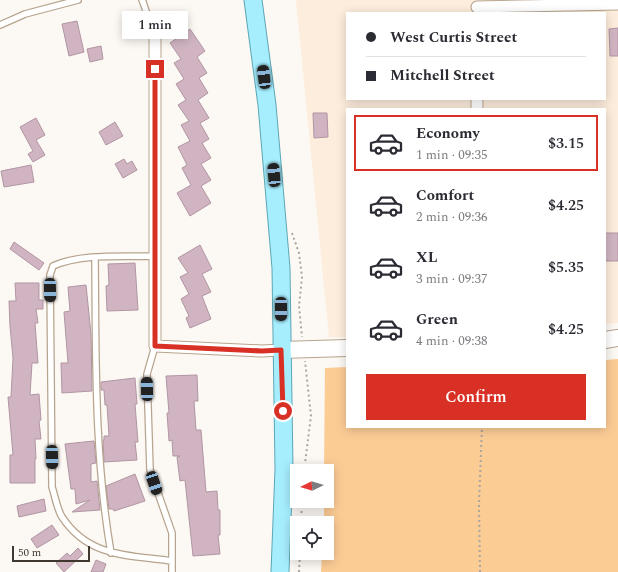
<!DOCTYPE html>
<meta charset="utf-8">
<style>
body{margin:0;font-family:Spectral,serif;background:#f7f7f7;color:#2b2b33;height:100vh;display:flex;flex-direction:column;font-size:15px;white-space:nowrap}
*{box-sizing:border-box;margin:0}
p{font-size:13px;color:#7c7c81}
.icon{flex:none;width:22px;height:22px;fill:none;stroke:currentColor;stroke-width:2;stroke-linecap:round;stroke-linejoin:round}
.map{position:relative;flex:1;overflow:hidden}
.sheet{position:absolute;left:346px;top:108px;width:260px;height:320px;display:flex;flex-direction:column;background:#fff;border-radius:0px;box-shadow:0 2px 10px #0003}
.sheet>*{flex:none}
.guide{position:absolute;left:346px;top:12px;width:260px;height:88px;border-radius:0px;box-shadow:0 2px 10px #0003;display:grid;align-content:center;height:88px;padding:0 20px;background:#fff}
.needle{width:26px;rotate:265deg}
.buttons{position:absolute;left:290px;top:464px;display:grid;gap:8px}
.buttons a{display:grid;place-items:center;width:44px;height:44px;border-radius:0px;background:#fff;box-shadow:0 2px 10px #0003;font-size:20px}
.scale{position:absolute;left:12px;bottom:10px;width:78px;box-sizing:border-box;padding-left:4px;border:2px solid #3f372e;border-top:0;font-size:11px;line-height:14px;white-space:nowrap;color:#3f372e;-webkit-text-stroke:3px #fcf8f3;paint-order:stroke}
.end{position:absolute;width:18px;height:18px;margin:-9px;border:5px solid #d93025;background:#fff;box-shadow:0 0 0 2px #fff}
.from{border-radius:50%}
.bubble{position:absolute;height:28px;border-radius:0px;background:#fff;box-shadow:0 2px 10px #0003;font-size:13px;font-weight:600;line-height:28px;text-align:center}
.car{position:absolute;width:12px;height:24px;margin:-12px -6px;border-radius:5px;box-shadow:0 0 3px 1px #0007;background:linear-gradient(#222 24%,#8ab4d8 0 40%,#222 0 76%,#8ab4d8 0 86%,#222 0)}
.guide b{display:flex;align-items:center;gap:14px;height:38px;font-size:15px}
.guide b+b{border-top:1px solid #e1e1e2}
.guide i{width:10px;height:10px;background:#2b2b33}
ul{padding:7px 0 0;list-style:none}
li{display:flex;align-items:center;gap:12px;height:56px;margin:0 8px 6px;padding:0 12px;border:2px solid transparent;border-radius:0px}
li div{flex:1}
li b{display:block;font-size:15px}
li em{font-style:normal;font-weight:600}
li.selected{border-color:#d93025}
li>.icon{width:36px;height:36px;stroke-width:1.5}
.cta{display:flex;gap:8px;margin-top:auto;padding:8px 20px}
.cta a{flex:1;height:46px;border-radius:0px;background:#d93025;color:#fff;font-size:16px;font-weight:600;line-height:46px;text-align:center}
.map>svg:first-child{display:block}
.built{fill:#fdeddc;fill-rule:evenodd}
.green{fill:#fccc95}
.building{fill:#d1b4c2;stroke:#b195a3}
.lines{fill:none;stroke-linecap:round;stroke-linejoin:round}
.lane-casing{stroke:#b7a48e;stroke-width:8}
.street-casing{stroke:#b7a48e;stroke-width:13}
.secondary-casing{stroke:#b7a48e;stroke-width:18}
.primary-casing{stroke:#5ca6b5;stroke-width:19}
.path{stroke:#aba59f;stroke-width:2;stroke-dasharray:2 3;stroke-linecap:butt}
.lane{stroke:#fff;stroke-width:5.5}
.street{stroke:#fff;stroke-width:11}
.secondary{stroke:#fff;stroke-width:16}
.primary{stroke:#a6eefe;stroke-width:17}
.route{stroke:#d93025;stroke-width:5}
</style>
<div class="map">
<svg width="618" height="572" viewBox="0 0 618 572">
<rect width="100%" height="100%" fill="#fcf8f3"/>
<path class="built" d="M296 0H618V323L605 324V109H347V337H329ZM347 13H605V99H347Z"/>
<path class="green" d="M618 359V572H321L322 553H327V523H324V501H327V471H324L325 368 347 367V427H605V360Z"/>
<path class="building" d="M77 21 84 52 69 56 62 24Z
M618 28V56H610L609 29Z
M190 29 205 51 197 57 207 73 199 78 208 93 198 100 209 118 200 123 209 139 202 143 211 158 201 164 211 180 201 186 211 203 190 216 177 193 191 185 182 168 187 165 178 147 190 141 181 125 189 121 178 105 186 100 176 84 184 79 174 63 181 59 170 43Z
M101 46 103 59 90 62 87 49Z
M313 113H327L328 137 314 138Z
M36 118 45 135 36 140 45 155 33 162 28 154 33 151 20 127Z
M115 122 123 136 106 145 99 132Z
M124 159 127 164 132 161 137 170 123 178 115 164Z
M31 165 34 182 4 187 1 171Z
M605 233H618V261H605Z
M14 242 44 263 39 270 10 249Z
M200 245 212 269 202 274 211 292 202 296 211 319 190 328 186 318 189 316 181 299 189 294 180 277 188 273 178 258Z
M135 263 138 310 107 311 106 286 109 285 108 264Z
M15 283H39V300H43V309H36L38 323H35L38 363H32L30 395 39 394 41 420 39 421 41 439H35L36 459H35V483H10V455H13L8 397H11L13 358 10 326 9 301H16Z
M86 285 91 334 92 391 62 393 61 363H68L64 312 70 311 68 287Z
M197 375 198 401H194L196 430H201L206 492 217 491 218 510H220V535H218L220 554 193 556 185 480 180 481 177 457 180 456H173L172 440 169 441 167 413H169L166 376Z
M135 378 137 404H135L138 442H135L137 460 104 462 103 440H104V436H109L107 405H105L104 390H101V382Z
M94 441 96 463 91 464V482L97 481 100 510 72 512 90 500 76 504 75 489H71L65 444Z
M135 474 145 501 114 511 113 509H109L106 486Z
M44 499 46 511 19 517 17 506Z
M52 525 59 535 37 548 31 539Z
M78 548 83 554 64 572 56 563 67 553 70 556Z
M96 560 106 564 103 572H91Z"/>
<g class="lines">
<g class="lane-casing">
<path id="lane" d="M142 0 143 2 155 38
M0 25 25 14 78 0
M155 256C124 257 82 253 53 266L50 275 52 487C55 496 57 509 62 517 89 558 129 555 172 561
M95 257C96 356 94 455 111 553
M155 346 147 374 150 470 172 533V572"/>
</g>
<g class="street-casing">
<path id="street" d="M477 7 618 4
M155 38V346L262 351 281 350
M477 99V109"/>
</g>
<g class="secondary-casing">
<path id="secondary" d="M605 340 618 338
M281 350 347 348"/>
</g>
<g class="primary-casing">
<path id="primary" d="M253 0 267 105 281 268 284 469 280 572"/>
</g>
<path class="path" d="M292 233 299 253 302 277 299 306 302 337
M304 471 311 416 305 361
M301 523 302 501
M299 572 300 553
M480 572 479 503 482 427"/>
<use href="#lane" class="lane"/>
<use href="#street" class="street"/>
<use href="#secondary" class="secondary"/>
<use href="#primary" class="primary"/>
</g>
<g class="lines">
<path class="route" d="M155 69V346L262 351 281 350 283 411"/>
</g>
</svg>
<div class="buttons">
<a><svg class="needle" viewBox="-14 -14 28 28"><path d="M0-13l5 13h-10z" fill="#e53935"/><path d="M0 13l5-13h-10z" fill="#7c7c81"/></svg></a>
<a><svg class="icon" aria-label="locate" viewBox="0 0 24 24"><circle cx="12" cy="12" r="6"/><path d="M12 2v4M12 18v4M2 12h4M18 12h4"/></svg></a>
</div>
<div class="scale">50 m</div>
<i class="end from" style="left:283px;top:411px"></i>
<i class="end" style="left:155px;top:69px"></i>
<div class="bubble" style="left:122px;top:11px;width:66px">1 min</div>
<i class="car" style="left:264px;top:77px;rotate:353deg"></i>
<i class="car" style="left:274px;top:175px;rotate:355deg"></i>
<i class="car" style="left:50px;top:290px;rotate:179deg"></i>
<i class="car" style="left:281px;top:309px;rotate:180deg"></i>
<i class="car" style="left:147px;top:389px;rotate:359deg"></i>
<i class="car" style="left:52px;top:457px;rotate:179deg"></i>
<i class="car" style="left:154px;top:483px;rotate:161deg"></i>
<div class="guide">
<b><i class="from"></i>West Curtis Street</b>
<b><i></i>Mitchell Street</b>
</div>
<section class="sheet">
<ul>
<li class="selected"><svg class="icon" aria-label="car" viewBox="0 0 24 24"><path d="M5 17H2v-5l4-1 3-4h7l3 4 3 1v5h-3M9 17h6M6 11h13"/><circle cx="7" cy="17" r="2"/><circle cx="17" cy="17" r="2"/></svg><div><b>Economy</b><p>1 min · 09:35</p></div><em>$3.15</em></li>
<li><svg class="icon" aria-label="car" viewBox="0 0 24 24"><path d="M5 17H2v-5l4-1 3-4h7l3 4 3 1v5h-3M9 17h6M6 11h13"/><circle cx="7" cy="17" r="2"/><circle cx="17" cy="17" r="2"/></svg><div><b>Comfort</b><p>2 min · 09:36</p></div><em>$4.25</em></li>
<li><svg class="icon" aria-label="car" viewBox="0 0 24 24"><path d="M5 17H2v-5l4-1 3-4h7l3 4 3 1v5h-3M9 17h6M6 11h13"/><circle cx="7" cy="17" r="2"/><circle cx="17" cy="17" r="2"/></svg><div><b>XL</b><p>3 min · 09:37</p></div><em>$5.35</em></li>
<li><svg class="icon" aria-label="car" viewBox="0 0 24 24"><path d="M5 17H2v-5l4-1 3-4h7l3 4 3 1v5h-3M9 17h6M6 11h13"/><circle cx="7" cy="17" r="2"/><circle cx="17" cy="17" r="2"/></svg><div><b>Green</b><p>4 min · 09:38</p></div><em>$4.25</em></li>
</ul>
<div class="cta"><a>Confirm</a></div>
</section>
</div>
